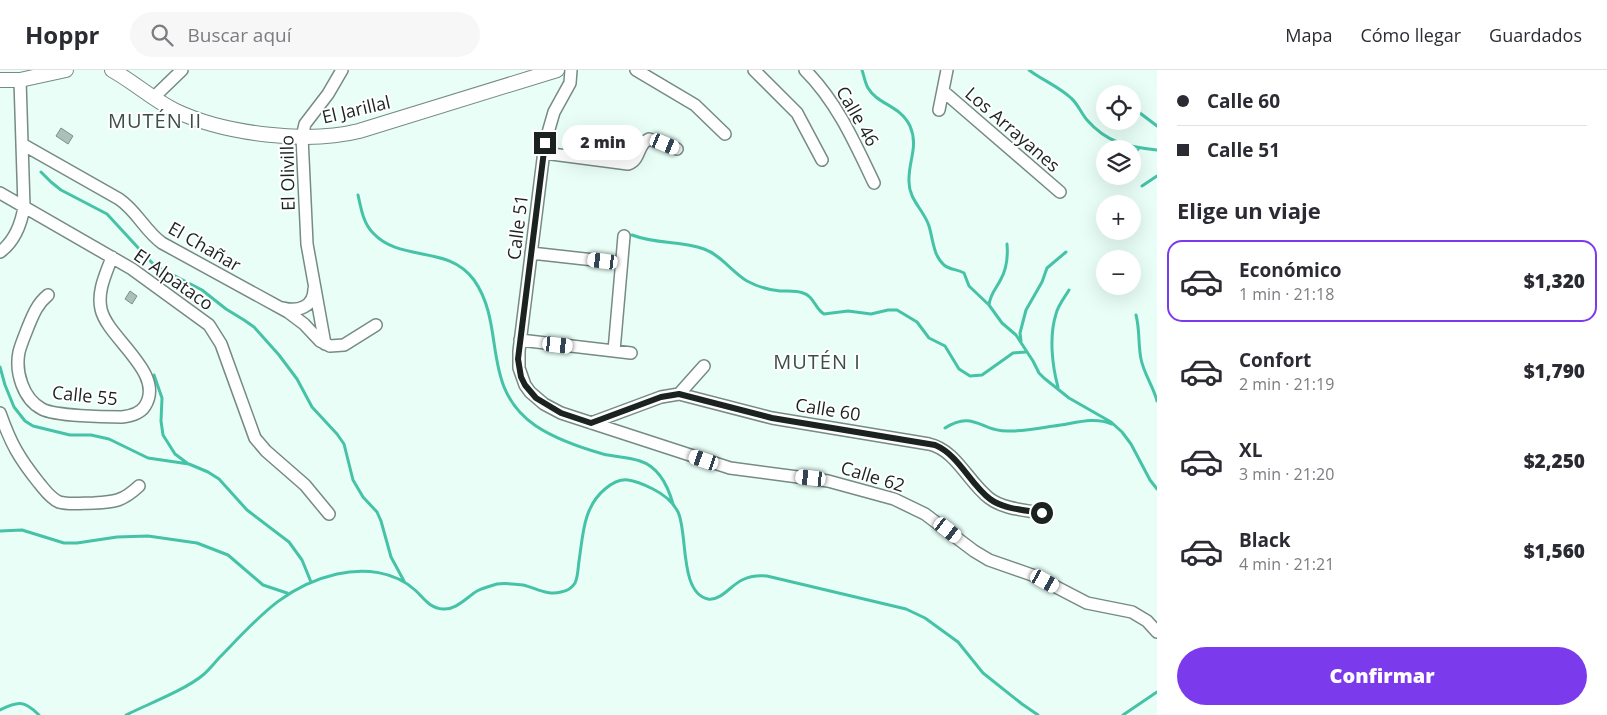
<!DOCTYPE html>
<html lang="es">
<meta charset="utf-8">
<style>
body{margin:0;font-family:"Open Sans",sans-serif;background:#f7f7f7;color:#2b2b33;height:100vh;display:flex;flex-direction:column;font-size:19px;white-space:nowrap}
*{box-sizing:border-box;margin:0}
p{font-size:16px;color:#7c7c81}
.icon{flex:none;width:28px;height:28px;fill:none;stroke:currentColor;stroke-width:2;stroke-linecap:round;stroke-linejoin:round}
.map{position:relative;flex:1;overflow:hidden}
.details{display:flex;flex-direction:column;background:#fff;width:450px}
.details>*{flex:none}
.banner{display:grid;align-content:center;height:110px;padding:0 20px;background:#fff}
.tools{position:absolute;left:1096px;top:15px;display:grid;gap:10px}
.tools a{display:grid;place-items:center;width:45px;height:45px;border-radius:50%;background:#fff;box-shadow:0 5px 20px #0002;font-size:25px}
.end{position:absolute;width:22px;height:22px;margin:-11px;border:6px solid #1b2321;background:#fff;box-shadow:0 0 0 2px #fff}
.from{border-radius:50%}
.bubble{position:absolute;height:35px;border-radius:18px;background:#fff;box-shadow:0 5px 20px #0002;font-size:16px;font-weight:800;line-height:35px;text-align:center}
.car{position:absolute;width:15px;height:30px;margin:-15px -8px;border-radius:6px;box-shadow:0 0 4px 1px #0007;background:linear-gradient(#fff 24%,#345 0 40%,#fff 0 76%,#345 0 86%,#fff 0)}
.banner b{display:flex;align-items:center;gap:18px;height:48px;font-size:19px}
.banner b+b{border-top:1px solid #e1e1e2}
.banner i{width:12px;height:12px;background:#2b2b33}
ul{padding:0;list-style:none}
li{display:flex;align-items:center;gap:15px;height:82px;margin:0 10px 8px;padding:0 10px;border:2px solid transparent;border-radius:15px}
li div{flex:1}
li b{display:block;font-size:19px}
li em{font-style:normal;font-weight:800}
li.active{border-color:#7c3aed}
li>.icon{width:45px;height:45px;stroke-width:1.5}
h2{padding:0 20px;font-size:22px;line-height:60px}
.primary-button{display:flex;gap:10px;margin-top:auto;padding:10px 20px}
.primary-button a{flex:1;height:58px;border-radius:30px;background:#7c3aed;color:#fff;font-size:20px;font-weight:800;line-height:58px;text-align:center}
header{display:flex;align-items:center;gap:30px;box-sizing:border-box;height:70px;padding:0 25px;background:#fff;border-bottom:1px solid #e1e1e2}
header strong{font-size:24px}
nav{display:flex;gap:28px;margin-inline-start:auto;font-size:18px}
.search{width:350px;height:45px;background:#f7f7f7;display:flex;align-items:center;gap:12px;box-sizing:border-box;padding:0 18px;border-radius:28px;color:#7c7c81;font-size:19px}
main{display:flex;flex:1;min-height:0}
.map>svg:first-child{display:block}
.lines{fill:none;stroke-linecap:round;stroke-linejoin:round}
.stream{stroke:#46c2a7;stroke-width:3}
.building{fill:#acc0ba;stroke:#7c908a}
.minor-casing{stroke:#778a84;stroke-width:14}
.tertiary-casing{stroke:#778a84;stroke-width:16}
.minor{stroke:#fff;stroke-width:11}
.tertiary{stroke:#fff;stroke-width:14}
.route{stroke:#1b2321;stroke-width:6}
.labels{text-anchor:middle;dominant-baseline:central;stroke-width:4;stroke-linejoin:round;paint-order:stroke}
.street-label{font-size:18px;fill:#1b2321;stroke:#fff}
.quarter-label{font-size:20px;letter-spacing:1px;fill:#3c4e49;stroke:#fff}
</style>
<header>
<strong>Hoppr</strong>
<div class="search"><svg class="icon" aria-label="search" viewBox="0 0 24 24"><circle cx="10" cy="10" r="6"/><path d="M15 15l6 6"/></svg>Buscar aquí</div>
<nav><a>Mapa</a><a>Cómo llegar</a><a>Guardados</a></nav>
</header>
<main>
<div class="map">
<svg width="1157" height="645" viewBox="0 0 1157 645">
<rect width="100%" height="100%" fill="#e8fef7"/>
<g class="lines">
<path class="stream" d="M862 0C864 6 865 13 868 18 878 35 900 35 910 56 919 77 908 91 909 112 909 130 924 140 929 156 933 169 933 185 944 195 950 200 957 199 964 203L969 216 989 235 1002 253 1016 265 1033 291 1039 303 1044 308 1069 328 1111 352 1122 362 1131 374 1150 410 1157 419
M1029 0C1042 10 1058 16 1071 28 1078 34 1081 43 1087 50 1107 73 1128 77 1157 80
M1132 37 1157 56
M1132 87 1138 79
M41 102 51 112 61 120 107 144 154 195 202 220 226 239 244 250 254 257 279 285 297 309 312 337 337 364 344 374 353 410 363 427 377 442 381 451 391 487 404 511
M1142 116 1157 106
M358 125C361 138 363 153 373 163 401 193 448 174 474 210 507 257 479 317 536 356 554 368 582 378 603 384 615 387 628 387 640 391 659 397 668 416 673 434
M632 165C658 175 680 170 704 179 721 185 732 202 747 211 758 217 768 220 780 221 788 221 796 220 803 223 814 226 815 239 824 244L848 241 871 244 888 240H897L917 252 929 268 945 276 959 299 970 306 982 305 1013 283 1026 282
M989 235C990 224 996 219 1001 209 1007 198 1008 186 1007 174
M1136 245C1140 260 1138 275 1141 289 1144 304 1153 316 1157 331
M1021 271 1020 263 1026 240 1042 212 1047 198 1066 182
M0 297 5 315 14 337 25 351 33 356 70 365H91L109 369 148 388 189 394 208 402 219 409 247 440 289 472 302 490 311 512
M154 305 162 328 161 351 163 365 175 384 187 393
M1058 317C1052 295 1049 266 1056 244 1058 235 1065 227 1069 220
M945 358C974 339 982 363 1011 361 1025 361 1040 358 1054 356 1073 354 1093 346 1112 354
M0 461 22 460 64 473H77L117 467 148 466 197 473 228 485 263 515 287 523
M0 640C18 631 24 630 39 645
M126 645C148 634 185 620 203 605 210 599 215 592 221 586 257 549 284 516 337 504 364 498 394 501 415 520 424 528 429 538 443 539 456 540 466 528 477 521 483 518 490 516 497 514 505 513 515 514 523 515 536 518 548 526 561 522 567 521 572 518 575 513 578 507 578 498 579 491 583 466 583 437 605 419 611 414 619 409 628 410 637 411 645 415 653 419 663 424 673 432 678 442 688 462 679 523 708 529 721 531 731 515 742 510 750 506 758 505 767 506L906 539 925 548 958 572 983 603 1022 634 1038 645
M1123 645 1157 622"/>
</g>
<path class="building" d="M61 58 73 66 68 74 56 66Z
M130 221 137 226 132 234 125 229Z"/>
<g class="lines">
<g class="minor-casing">
<path id="minor" d="M571 0 570 13 554 42 545 73 519 281V298L525 315 530 322 544 334 561 343 730 398 828 411 894 429 925 444 974 481 989 490 1035 506 1087 533 1132 542 1147 551 1157 562
M636 0 695 35 725 64
M754 0 797 43 822 90
M805 0C837 32 855 73 874 113
M943 21 1060 122
M153 28 182 0
M939 40 947 0
M22 74 119 129C137 141 145 161 162 173L288 242 304 254 320 271 330 276 344 275 376 255
M544 83 628 94C641 90 637 74 649 69L677 79
M0 123 132 199 209 255 221 274 255 368 266 381 305 415 329 444
M0 182C15 171 21 155 24 137L20 10
M531 183 621 193
M48 225C37 234 33 245 28 257 25 265 21 274 19 282 15 302 23 329 42 339 55 346 105 347 122 347 131 346 140 344 145 336 166 303 107 268 101 239 97 221 106 204 112 187
M283 238C298 242 314 237 314 219
M520 270 631 283
M325 274 307 174 302 67 305 54 328 24 342 0
M614 281 624 166
M679 324 704 296
M0 343C11 374 19 388 39 413 45 420 50 428 59 432 69 435 83 433 94 433 115 432 123 431 139 416
M591 353 661 327 679 324 772 348 929 374C956 380 968 412 989 428 1003 439 1025 440 1041 443"/>
</g>
<g class="tertiary-casing">
<path id="tertiary" d="M112 0C134 12 153 30 176 41 225 64 307 74 359 61L557 0
M0 10H20L66 0"/>
</g>
<use href="#minor" class="minor"/>
<use href="#tertiary" class="tertiary"/>
</g>
<g class="lines">
<path class="route" d="M545 73 518 289 521 307 525 315 536 328 561 343 591 353 661 327 679 324 772 348 935 375C959 385 970 414 990 429 1003 439 1025 440 1042 443"/>
</g>
<g class="labels">
<g class="street-label">
<text transform="translate(356 39) rotate(-13)">El Jarillal</text>
<text transform="translate(858 46) rotate(60)">Calle 46</text>
<text transform="translate(1013 59) rotate(41)">Los Arrayanes</text>
<text transform="translate(287 103) rotate(-91)">El Olivillo</text>
<text transform="translate(517 157) rotate(-83)">Calle 51</text>
<text transform="translate(205 176) rotate(30)">El Chañar</text>
<text transform="translate(174 209) rotate(35)">El Alpataco</text>
<text transform="translate(85 325) rotate(6)">Calle 55</text>
<text transform="translate(828 339) rotate(9)">Calle 60</text>
<text transform="translate(873 406) rotate(17)">Calle 62</text>
</g>
<g class="quarter-label">
<text x="155" y="50">MUTÉN II</text>
<text x="817" y="291">MUTÉN I</text>
</g>
</g>
</svg>
<div class="tools">
<a><svg class="icon" aria-label="locate" viewBox="0 0 24 24"><circle cx="12" cy="12" r="6"/><path d="M12 2v4M12 18v4M2 12h4M18 12h4"/></svg></a>
<a><svg class="icon" aria-label="layers" viewBox="0 0 24 24"><path d="M12 4l9 5-9 5-9-5zM3 14l9 5 9-5"/></svg></a>
<a>+</a>
<a>−</a>
</div>
<i class="end from" style="left:1042px;top:443px"></i>
<i class="end" style="left:545px;top:73px"></i>
<div class="bubble" style="left:562px;top:55px;width:82px">2 min</div>
<i class="car" style="left:665px;top:74px;rotate:112deg"></i>
<i class="car" style="left:603px;top:191px;rotate:277deg"></i>
<i class="car" style="left:558px;top:275px;rotate:96deg"></i>
<i class="car" style="left:704px;top:390px;rotate:289deg"></i>
<i class="car" style="left:811px;top:408px;rotate:276deg"></i>
<i class="car" style="left:948px;top:460px;rotate:128deg"></i>
<i class="car" style="left:1045px;top:511px;rotate:119deg"></i>
</div>
<section class="details">
<div class="banner">
<b><i class="from"></i>Calle 60</b>
<b><i></i>Calle 51</b>
</div>
<h2>Elige un viaje</h2>
<ul>
<li class="active"><svg class="icon" aria-label="car" viewBox="0 0 24 24"><path d="M5 17H2v-5l4-1 3-4h7l3 4 3 1v5h-3M9 17h6M6 11h13"/><circle cx="7" cy="17" r="2"/><circle cx="17" cy="17" r="2"/></svg><div><b>Económico</b><p>1 min · 21:18</p></div><em>$1,320</em></li>
<li><svg class="icon" aria-label="car" viewBox="0 0 24 24"><path d="M5 17H2v-5l4-1 3-4h7l3 4 3 1v5h-3M9 17h6M6 11h13"/><circle cx="7" cy="17" r="2"/><circle cx="17" cy="17" r="2"/></svg><div><b>Confort</b><p>2 min · 21:19</p></div><em>$1,790</em></li>
<li><svg class="icon" aria-label="car" viewBox="0 0 24 24"><path d="M5 17H2v-5l4-1 3-4h7l3 4 3 1v5h-3M9 17h6M6 11h13"/><circle cx="7" cy="17" r="2"/><circle cx="17" cy="17" r="2"/></svg><div><b>XL</b><p>3 min · 21:20</p></div><em>$2,250</em></li>
<li><svg class="icon" aria-label="car" viewBox="0 0 24 24"><path d="M5 17H2v-5l4-1 3-4h7l3 4 3 1v5h-3M9 17h6M6 11h13"/><circle cx="7" cy="17" r="2"/><circle cx="17" cy="17" r="2"/></svg><div><b>Black</b><p>4 min · 21:21</p></div><em>$1,560</em></li>
</ul>
<div class="primary-button"><a>Confirmar</a></div>
</section>
</main>
